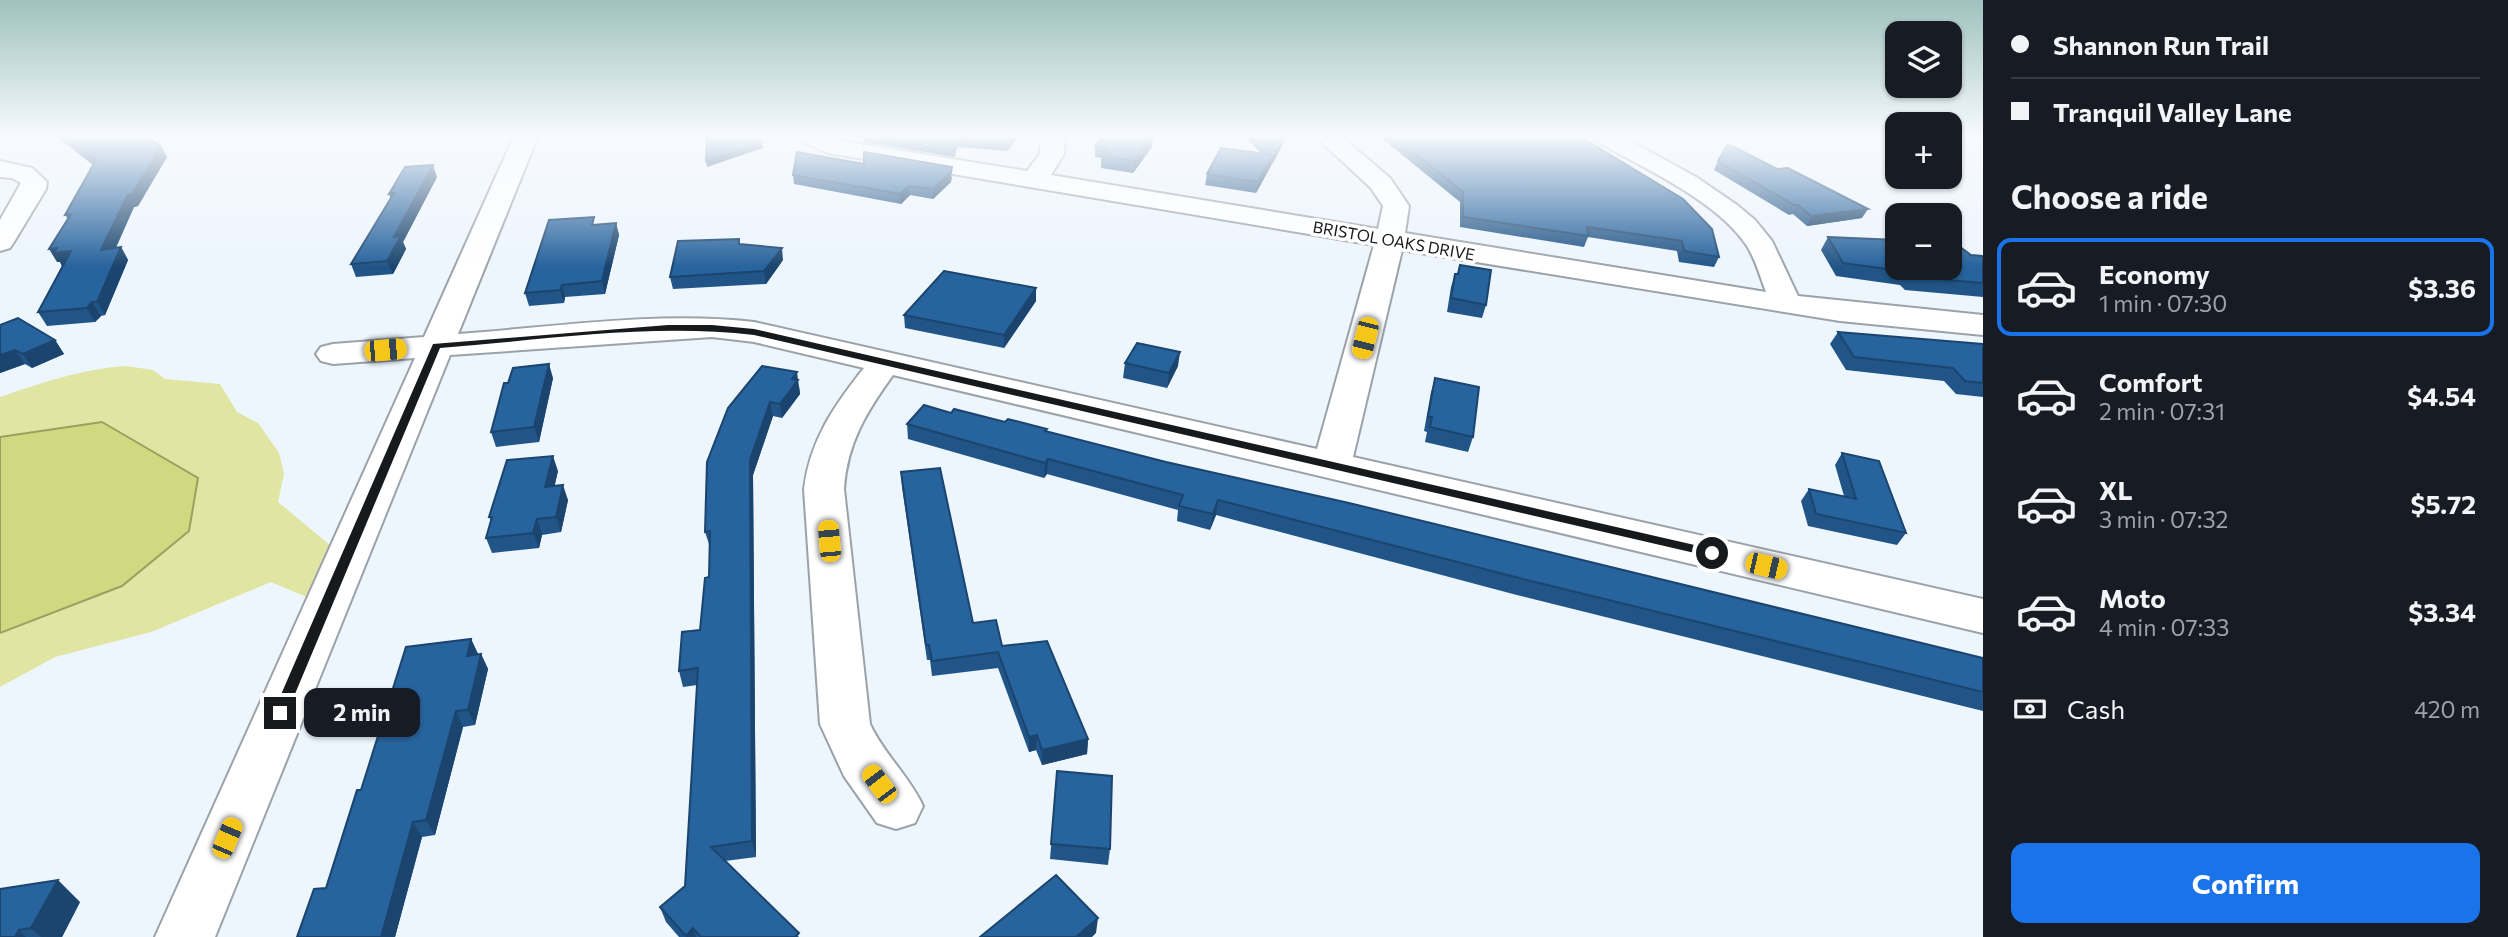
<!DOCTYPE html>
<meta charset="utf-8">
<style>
body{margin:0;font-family:Commissioner,sans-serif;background:#20242c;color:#f1f3f6;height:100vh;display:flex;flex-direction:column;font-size:26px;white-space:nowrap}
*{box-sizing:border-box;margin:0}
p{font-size:23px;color:#9ea1a6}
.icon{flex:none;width:38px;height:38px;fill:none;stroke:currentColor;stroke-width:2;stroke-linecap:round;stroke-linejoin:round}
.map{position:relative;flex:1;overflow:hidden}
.side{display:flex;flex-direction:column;background:#171b24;width:525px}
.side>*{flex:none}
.top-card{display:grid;align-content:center;height:154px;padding:0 28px;background:#171b24}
.fabs{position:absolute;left:1885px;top:21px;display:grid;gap:14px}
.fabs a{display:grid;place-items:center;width:77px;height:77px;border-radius:14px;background:#171b24;box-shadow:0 2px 5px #0004;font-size:35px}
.end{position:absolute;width:32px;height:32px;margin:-16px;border:9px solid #171a1d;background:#fff;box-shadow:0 0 0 4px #fff}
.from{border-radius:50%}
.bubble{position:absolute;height:49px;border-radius:14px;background:#171b24;box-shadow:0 2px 5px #0004;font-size:23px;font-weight:700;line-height:49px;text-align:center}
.car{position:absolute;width:21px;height:42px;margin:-21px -10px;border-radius:9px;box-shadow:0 0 5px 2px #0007;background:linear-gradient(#f5c518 24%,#345 0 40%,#f5c518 0 76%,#345 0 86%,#f5c518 0)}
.top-card b{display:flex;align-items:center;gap:24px;height:66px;font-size:26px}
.top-card b+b{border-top:2px solid #363941}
.top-card i{width:18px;height:18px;background:#f1f3f6}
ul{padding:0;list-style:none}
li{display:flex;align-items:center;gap:21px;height:98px;margin:0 14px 10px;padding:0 14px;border:4px solid transparent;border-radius:14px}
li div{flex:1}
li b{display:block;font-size:26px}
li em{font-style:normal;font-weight:700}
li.current{border-color:#1a73e8}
li>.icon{width:63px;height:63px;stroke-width:1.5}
h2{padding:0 28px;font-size:32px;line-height:84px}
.pay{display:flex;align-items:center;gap:18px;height:77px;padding:0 28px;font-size:26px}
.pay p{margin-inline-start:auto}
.primary-button{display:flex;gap:14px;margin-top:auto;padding:14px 28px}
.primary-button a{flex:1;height:80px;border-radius:14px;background:#1a73e8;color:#fff;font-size:28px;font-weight:700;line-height:80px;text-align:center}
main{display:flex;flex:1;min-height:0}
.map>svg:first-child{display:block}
.green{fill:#e0e5a1}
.water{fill:#d2d880;stroke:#9a9f62;stroke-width:2}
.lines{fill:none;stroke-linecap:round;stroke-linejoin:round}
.minor-casing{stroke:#9ba2a9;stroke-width:4}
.minor{fill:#fff;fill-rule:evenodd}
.wall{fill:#225587}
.shaded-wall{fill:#1b456e}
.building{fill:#27639d;stroke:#1b456e;stroke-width:2}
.route{fill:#171a1d}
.labels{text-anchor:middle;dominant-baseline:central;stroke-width:7;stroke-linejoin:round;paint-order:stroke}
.far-street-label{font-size:16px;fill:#171a1d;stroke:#fff}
</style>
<main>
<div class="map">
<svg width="1983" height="937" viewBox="0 0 1983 937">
<rect width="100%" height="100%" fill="#edf5fd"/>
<path class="green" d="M126 366 153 370 165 379 220 384 237 412 258 423 279 453 284 474 278 502 331 546 309 598 271 582 151 632 55 657 0 687V397C42 383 81 369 126 366Z"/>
<path class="water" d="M102 422 198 478 189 531 122 586 0 633V437Z"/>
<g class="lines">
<g class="minor-casing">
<path id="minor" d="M514 136H538L458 334C556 327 656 311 754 322L1317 449 1374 245 828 153 801 141 797 136H827L835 140 1027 171 1040 154 1041 136H1065L1064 154 1051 175 1378 229 1383 206 1371 188 1315 136H1341L1390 178 1409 206 1405 233 1766 292C1760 277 1756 260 1747 246 1717 200 1643 168 1596 141L1592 136H1621L1696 177 1737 205 1755 220 1772 241 1798 296 1983 315V335L1840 321 1402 250 1353 457 1983 599V633L893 375C867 411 847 443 844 489L870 724C884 754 909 776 923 806L915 823 896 829 877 823 844 776 820 724 804 489C810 440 834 406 864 368L754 342 712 337 450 355 215 937H155L415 358 333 364 321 361 316 354 321 347 333 344 424 337Z
M0 161 32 168 47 182 46 189 14 242 10 248 0 251V220L21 183 12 178 0 177Z"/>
</g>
<use href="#minor" class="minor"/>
</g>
<path class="wall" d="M56 136H145L161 146 167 157 138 206 134 207 116 248 121 247 128 260 105 315 101 316 95 322 47 326 38 312 62 266 60 262H57L68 219 65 215 93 165Z
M864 136H1020L1007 151 957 147 955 157 864 142Z
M1244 136H1286L1285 140 1256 193 1205 185 1207 174 1261 153Z
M1379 136H1579L1719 257 1714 267 1679 262 1677 251 1588 237 1584 247 1460 227V202Z
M1095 146 1152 147 1133 173 1101 168V158L1095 157Z
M1718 161 1862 218 1807 226 1793 214 1789 215 1714 170Z
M864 164 952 177 951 182 933 199 910 195 901 204 794 184 793 175Z
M437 177 403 242 406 249 393 274 356 277 351 264 391 199 389 194Z
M616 223 619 235 605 294 565 297 564 303 529 306 525 293 596 225Z
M1828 237 1983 258V297L1905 290 1900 285 1836 276 1821 250Z
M740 244 783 260 766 284 673 289 670 277Z
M1460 265 1486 305 1482 318 1447 312 1451 287 1455 274H1457Z
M1036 301 1004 348 905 328 904 315Z
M0 325 55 340 64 354 32 368 25 364 0 373Z
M1838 332 1983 344V397L1956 394 1944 381 1846 370 1830 344Z
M1125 363 1178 366 1167 388 1123 378Z
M553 378 539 442 496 447 491 432 508 383Z
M1435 378 1473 437 1468 452 1425 442 1427 432 1424 431 1431 392Z
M799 386 800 394 782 418 773 416 753 475 756 857 725 861 799 937H679L666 922 660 907 685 886 697 685 683 687 679 671 700 630 709 577 710 547 705 532 728 408Z
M951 413 1005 422 1047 432 1166 462 1983 658V711L1513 594 1216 515 1210 530 1177 521 1178 510 1047 474 1044 478 908 439 907 424Z
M1842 453 1906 533 1897 545 1808 526 1801 501 1809 489 1844 496 1835 465Z
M558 471 554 486 568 500 561 532 542 535 539 548 492 553 486 538 491 521 489 517Z
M901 472 973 623 1002 646 1088 739 1087 754 1042 765 1036 750 1029 752 998 668 932 676 930 660H927L902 487Z
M471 639 478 654H481L488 669 475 725 463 727 435 835 422 837 395 937H297L326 888 361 790Z
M1057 771 1110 849 1108 865 1050 859Z
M80 902 62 937H0Z"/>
<path class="shaded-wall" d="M1015 136H1020L1007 151V145Z
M1153 136 1152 147 1133 173 1134 161Z
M1286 136 1285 140 1272 165 1273 159Z
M762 142 763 148 707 167 706 161Z
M161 146 167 157 138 206 134 207 108 263 101 250 128 194Z
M1273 155 1271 166 1256 193 1258 182Z
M433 165 437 177 403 242 406 249 393 274 387 261 394 237Z
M952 167 951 182 933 199V189Z
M909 186 910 195 901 204 900 194Z
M1868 209 1862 218 1807 226 1811 216Z
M616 223 619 235 605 294 602 281Z
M121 247 128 260 105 315 97 302Z
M57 248 71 251 62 266 60 262H57L49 249Z
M782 248 783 260 766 284 764 271Z
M562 285 565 297 564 303 560 290Z
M1036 288V301L1004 348V335Z
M92 302 101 316 95 322 87 308Z
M55 340 64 354 32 368 23 354Z
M15 350 25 364 0 373V355Z
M1180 352 1178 366 1167 388 1169 373Z
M549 364 553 378 539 442 534 427Z
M797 372 800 394 782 418 780 404 792 379Z
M770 402 773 416 753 475 756 857 752 841 750 460Z
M553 456 558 471 551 502 545 487Z
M1048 459 1047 474 1044 478 1045 463Z
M563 485 568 500 561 532 556 517Z
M1218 500 1216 515 1210 530 1213 514Z
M537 519 542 535 539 548 533 533Z
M471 639 478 654 467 656Z
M481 654 488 669 475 725 468 710Z
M456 711 463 727 435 835 426 820Z
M1037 735 1036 750 1029 752V737Z
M1088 739 1087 754 1042 765V750Z
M413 822 422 837 395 937H381Z
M58 880 80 902 62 937H41L31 928Z
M1098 918 1096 933 1092 937H1076Z
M693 928 696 937H687L686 936Z
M19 930 26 937H15Z"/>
<path class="building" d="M64 136H145L161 146 132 194H128L101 250 121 247 97 302H92L87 308 38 312 71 251 54 253 57 248 49 249 71 214 65 215 96 160Z
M707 136H750L762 142 706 161Z
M864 136H1015L1007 145 957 141 955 151Z
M1103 136H1152L1134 161 1102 156 1108 147 1095 146Z
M1251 136H1286L1273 159V155H1269Z
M1393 136H1579L1683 199 1712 229 1719 257 1684 251 1682 241 1587 227 1588 236 1463 217V192Z
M1728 144 1777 169 1788 168 1868 209 1811 216 1798 205H1794L1718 161Z
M1221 148 1273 155 1258 182 1207 174Z
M797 152 864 164V152L952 167 951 172 933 189 909 186 900 194 793 175Z
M433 165 394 237 401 236 387 261 351 264 394 193 389 194 405 167Z
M594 217 592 225 616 223 602 281 562 285 560 290 525 293 549 220Z
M1828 237 1897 240V268H1950V243L1956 244 1971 255 1982 256 1983 258V283L1913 277 1908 272 1843 263Z
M739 239V244L782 248 764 271 670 277 678 241Z
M1460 265 1491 270 1486 305 1451 298 1455 274H1458Z
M944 271 1036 288 1004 335 904 315Z
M18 318 55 340 23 354 15 350 0 355V325Z
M1838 332 1983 344V383L1965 381 1953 368 1854 357Z
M1137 343 1180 352 1169 373 1125 363Z
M549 364 534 427 491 432 504 383H508L513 368Z
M762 366 797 372 792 379 798 380 780 404 770 402 750 460 752 841 711 847 799 933 795 937H701L693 928 686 936 660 907 685 886 698 668 679 671 682 632 700 630 705 578 709 577 710 531 705 532 707 462 728 408Z
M1435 378 1479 387 1473 437 1430 427 1432 417H1428Z
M924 405 951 413 954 409 1005 422 1008 419 1047 429 1045 431 1166 462 1349 503 1983 658V692L1519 578 1218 500 1213 514 1179 506 1183 495 1048 459 1045 463 907 424Z
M1842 453 1879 461 1906 533 1816 514 1809 489 1856 499Z
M553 456 545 487 563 485 556 517 537 519 533 533 486 538 492 517H489L507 460Z
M940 468 973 623 996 620 1002 646 1047 641 1088 739 1042 750 1037 735 1029 737 998 652 932 661 929 645H926L901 472Z
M471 639 467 656 481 654 468 710 456 711 426 820 413 822 381 937H297L314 889 326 888 357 790H361L406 647Z
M1057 771 1112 776 1110 849 1051 844Z
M1056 875 1098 918 1076 937H980Z
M58 880 31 928 19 930 15 937H0V889Z"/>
<linearGradient id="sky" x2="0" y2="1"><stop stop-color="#9fc2be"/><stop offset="0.51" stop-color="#f7fafe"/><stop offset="1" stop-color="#f7fafe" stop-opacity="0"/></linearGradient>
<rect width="1983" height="267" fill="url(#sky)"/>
<path class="route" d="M668 325H712L754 329 1712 549 1718 553 1712 557 754 335C650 323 544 340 440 348L287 713 280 719 275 718 273 713 433 344Z"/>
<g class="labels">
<g class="far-street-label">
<text transform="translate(1394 240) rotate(10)">BRISTOL OAKS DRIVE</text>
</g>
</g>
</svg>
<div class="fabs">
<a><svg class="icon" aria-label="layers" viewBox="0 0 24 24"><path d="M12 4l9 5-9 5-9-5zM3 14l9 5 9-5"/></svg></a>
<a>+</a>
<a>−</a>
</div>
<i class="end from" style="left:1712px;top:553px"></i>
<i class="end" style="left:280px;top:713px"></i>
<div class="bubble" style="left:304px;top:688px;width:116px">2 min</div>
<i class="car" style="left:1365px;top:338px;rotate:194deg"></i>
<i class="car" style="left:385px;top:350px;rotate:85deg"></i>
<i class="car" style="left:829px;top:541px;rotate:355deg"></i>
<i class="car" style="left:1766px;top:566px;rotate:103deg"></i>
<i class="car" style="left:879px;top:784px;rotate:323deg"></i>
<i class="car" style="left:227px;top:838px;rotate:23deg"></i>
</div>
<section class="side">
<div class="top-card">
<b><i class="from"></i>Shannon Run Trail</b>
<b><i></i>Tranquil Valley Lane</b>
</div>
<h2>Choose a ride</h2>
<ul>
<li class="current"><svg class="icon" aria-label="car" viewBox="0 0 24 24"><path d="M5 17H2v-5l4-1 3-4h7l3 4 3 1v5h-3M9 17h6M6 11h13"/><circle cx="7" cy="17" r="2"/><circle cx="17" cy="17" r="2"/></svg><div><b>Economy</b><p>1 min · 07:30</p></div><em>$3.36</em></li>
<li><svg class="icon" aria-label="car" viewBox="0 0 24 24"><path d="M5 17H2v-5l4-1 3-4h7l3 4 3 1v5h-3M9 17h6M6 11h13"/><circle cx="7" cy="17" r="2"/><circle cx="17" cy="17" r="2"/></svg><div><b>Comfort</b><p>2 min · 07:31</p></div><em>$4.54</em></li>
<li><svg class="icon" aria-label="car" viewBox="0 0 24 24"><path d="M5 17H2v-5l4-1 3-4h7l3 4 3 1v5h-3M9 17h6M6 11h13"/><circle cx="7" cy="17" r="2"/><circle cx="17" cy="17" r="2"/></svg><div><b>XL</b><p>3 min · 07:32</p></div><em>$5.72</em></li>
<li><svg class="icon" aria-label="car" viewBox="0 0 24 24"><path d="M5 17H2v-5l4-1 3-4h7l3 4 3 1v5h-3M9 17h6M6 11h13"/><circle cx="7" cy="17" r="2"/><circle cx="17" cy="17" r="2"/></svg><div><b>Moto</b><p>4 min · 07:33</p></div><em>$3.34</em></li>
</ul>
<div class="pay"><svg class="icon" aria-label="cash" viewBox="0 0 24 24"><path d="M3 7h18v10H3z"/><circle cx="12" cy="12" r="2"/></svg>Cash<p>420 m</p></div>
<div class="primary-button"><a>Confirm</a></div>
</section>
</main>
